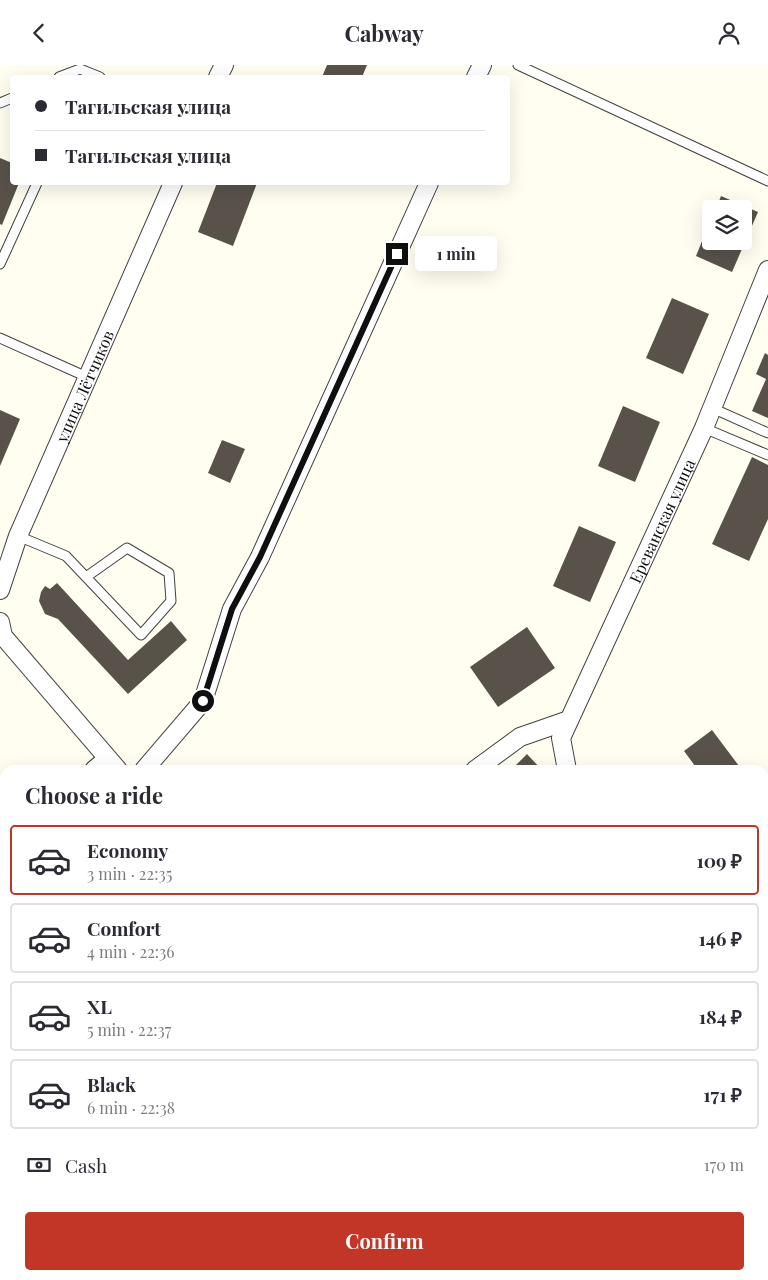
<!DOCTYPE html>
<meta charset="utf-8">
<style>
body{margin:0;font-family:"Playfair Display",serif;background:#f7f7f7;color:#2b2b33;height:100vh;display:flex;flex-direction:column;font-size:19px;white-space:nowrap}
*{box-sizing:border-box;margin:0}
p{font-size:16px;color:#7c7c81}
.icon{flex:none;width:28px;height:28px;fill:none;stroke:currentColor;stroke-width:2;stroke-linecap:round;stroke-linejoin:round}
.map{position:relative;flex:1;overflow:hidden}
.side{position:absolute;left:0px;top:700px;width:769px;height:515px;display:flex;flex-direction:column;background:#fff;border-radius:15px 15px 0 0;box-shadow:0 5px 20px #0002}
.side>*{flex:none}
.top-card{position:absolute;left:10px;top:10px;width:500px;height:110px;border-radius:5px;box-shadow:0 5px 20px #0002;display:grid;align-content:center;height:110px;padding:0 25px;background:#fff}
.tools{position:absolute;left:702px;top:135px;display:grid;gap:10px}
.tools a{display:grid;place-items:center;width:50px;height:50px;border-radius:5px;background:#fff;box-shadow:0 5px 20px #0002;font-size:25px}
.end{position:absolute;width:22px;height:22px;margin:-11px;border:6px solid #0f0f0f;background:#fff;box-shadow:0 0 0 2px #fff}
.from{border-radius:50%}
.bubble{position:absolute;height:35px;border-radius:5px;background:#fff;box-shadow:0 5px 20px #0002;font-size:16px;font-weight:700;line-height:35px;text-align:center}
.top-card b{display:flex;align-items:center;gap:18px;height:48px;font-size:19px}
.top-card b+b{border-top:1px solid #e1e1e2}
.top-card i{width:12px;height:12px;background:#2b2b33}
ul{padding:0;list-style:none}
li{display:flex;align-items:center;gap:15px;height:70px;margin:0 10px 8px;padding:0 15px;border:2px solid #e1e1e2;border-radius:5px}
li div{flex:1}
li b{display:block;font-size:19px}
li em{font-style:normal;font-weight:700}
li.on{border-color:#c13626}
li>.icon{width:45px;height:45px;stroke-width:1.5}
h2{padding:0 25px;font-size:22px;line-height:60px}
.pay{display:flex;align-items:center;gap:12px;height:55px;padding:0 25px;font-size:19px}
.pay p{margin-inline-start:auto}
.button{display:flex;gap:10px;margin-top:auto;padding:10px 25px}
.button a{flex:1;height:58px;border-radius:5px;background:#c13626;color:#fff;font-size:20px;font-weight:700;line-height:58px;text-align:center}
header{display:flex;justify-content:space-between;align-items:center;height:65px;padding:0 25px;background:#fff;font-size:22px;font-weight:700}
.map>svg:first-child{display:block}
.building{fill:#58524b}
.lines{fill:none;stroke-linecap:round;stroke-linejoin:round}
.service-casing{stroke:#424242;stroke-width:11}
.minor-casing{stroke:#424242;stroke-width:20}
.service{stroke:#fff;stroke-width:9}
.minor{stroke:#fff;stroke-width:18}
.rail{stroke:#c13626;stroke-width:4}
.route{stroke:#0f0f0f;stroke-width:6}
.labels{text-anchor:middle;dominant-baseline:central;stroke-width:5;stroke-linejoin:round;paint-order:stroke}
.street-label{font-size:16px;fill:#0f0f0f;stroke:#fff}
</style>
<header><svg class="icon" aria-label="back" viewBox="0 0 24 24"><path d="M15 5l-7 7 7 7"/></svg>Cabway<svg class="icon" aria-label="person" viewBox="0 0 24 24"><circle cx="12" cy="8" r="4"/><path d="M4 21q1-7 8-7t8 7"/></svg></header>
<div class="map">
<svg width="768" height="1215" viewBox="0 0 768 1215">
<rect width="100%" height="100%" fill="#fffef1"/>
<path class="building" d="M327 0H367L362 12H322Z
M0 93 12 98V118H19L2 160 0 159Z
M217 118H257L233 181 198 167Z
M721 131 758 147 732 207 696 191 711 154V176H744V144H716Z
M672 233 709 249 683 309 646 293Z
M765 288 768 290V353L752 346 766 314 756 309Z
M623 341 660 357 635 417 598 401Z
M0 345 20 354 0 401Z
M222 375 245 384 230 418 208 408Z
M752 392 768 400V454L749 496 712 479Z
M579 461 616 477 590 537 553 521Z
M57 518 128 595 171 556 187 575 128 629 58 554 45 549 39 536 41 527 45 521 50 524Z
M527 562 555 603 498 642 470 602Z
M712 665 742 705H698L684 686Z
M527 689 542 705H511Z
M768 777V798L764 793V781Z
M0 1069 5 1075V1164L0 1158Z
M764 1074 768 1079V1104L764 1107Z
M42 1210H112L116 1215H46Z"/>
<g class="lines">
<g class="service-casing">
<path id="service" d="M518 0 768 116
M59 12 80 4 100 12
M0 38 12 33
M0 199 37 118
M0 273 87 312
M712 343 768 368
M704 363 768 390
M18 471 66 491 141 570 171 536 169 508 127 483 86 512"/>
</g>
<g class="minor-casing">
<g id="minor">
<path d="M218 12 224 0"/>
<path d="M476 12 482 0"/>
<path id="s1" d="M0 525 18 471 173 118"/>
<path d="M0 557 3 571 118 705"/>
<path d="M94 705 107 694"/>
<path d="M144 705 203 636 232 544 260 492 429 118"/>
<path d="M475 705 520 672 569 655"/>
<path id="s2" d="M567 705 561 673 704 363 768 205"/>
<path d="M0 785 5 782"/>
<path d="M764 939 768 944"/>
<path d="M511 1210 515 1215"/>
</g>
</g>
<use href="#service" class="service"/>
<use href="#minor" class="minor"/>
<path class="rail" d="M0 766 5 770
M0 968 5 971
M0 988 5 992
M281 1210 285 1215
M300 1210 304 1215
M402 1210 405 1215"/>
</g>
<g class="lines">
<path class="route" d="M203 636 232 544 260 492 397 189"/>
</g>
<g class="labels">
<g class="street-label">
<text stroke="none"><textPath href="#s1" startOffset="221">улица Лётчиков</textPath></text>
<text stroke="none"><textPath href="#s2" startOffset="272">Ереванская улица</textPath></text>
</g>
</g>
</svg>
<div class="tools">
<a><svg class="icon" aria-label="layers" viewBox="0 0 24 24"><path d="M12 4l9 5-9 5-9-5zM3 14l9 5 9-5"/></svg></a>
</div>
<i class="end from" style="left:203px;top:636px"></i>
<i class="end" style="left:397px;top:189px"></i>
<div class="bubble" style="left:415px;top:171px;width:82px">1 min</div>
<div class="top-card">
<b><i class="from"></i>Тагильская улица</b>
<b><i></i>Тагильская улица</b>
</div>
<section class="side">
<h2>Choose a ride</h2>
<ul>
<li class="on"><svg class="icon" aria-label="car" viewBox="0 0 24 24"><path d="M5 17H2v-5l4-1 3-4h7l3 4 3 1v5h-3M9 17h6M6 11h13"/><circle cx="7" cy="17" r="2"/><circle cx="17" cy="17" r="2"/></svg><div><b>Economy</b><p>3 min · 22:35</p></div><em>109 ₽</em></li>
<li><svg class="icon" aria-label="car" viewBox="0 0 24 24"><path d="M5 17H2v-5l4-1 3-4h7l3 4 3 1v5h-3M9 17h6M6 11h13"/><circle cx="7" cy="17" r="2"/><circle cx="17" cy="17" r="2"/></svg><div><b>Comfort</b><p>4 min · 22:36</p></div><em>146 ₽</em></li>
<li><svg class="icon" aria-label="car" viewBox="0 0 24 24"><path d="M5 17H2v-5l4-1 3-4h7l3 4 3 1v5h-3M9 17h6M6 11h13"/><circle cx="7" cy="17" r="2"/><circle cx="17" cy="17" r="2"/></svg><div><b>XL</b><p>5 min · 22:37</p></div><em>184 ₽</em></li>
<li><svg class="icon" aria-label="car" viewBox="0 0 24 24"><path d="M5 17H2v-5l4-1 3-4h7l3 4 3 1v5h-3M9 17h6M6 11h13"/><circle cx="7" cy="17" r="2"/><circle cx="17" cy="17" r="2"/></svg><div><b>Black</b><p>6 min · 22:38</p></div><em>171 ₽</em></li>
</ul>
<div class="pay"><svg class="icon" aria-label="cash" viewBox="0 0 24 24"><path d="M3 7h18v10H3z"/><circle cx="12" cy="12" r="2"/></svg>Cash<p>170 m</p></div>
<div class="button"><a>Confirm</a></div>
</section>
</div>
